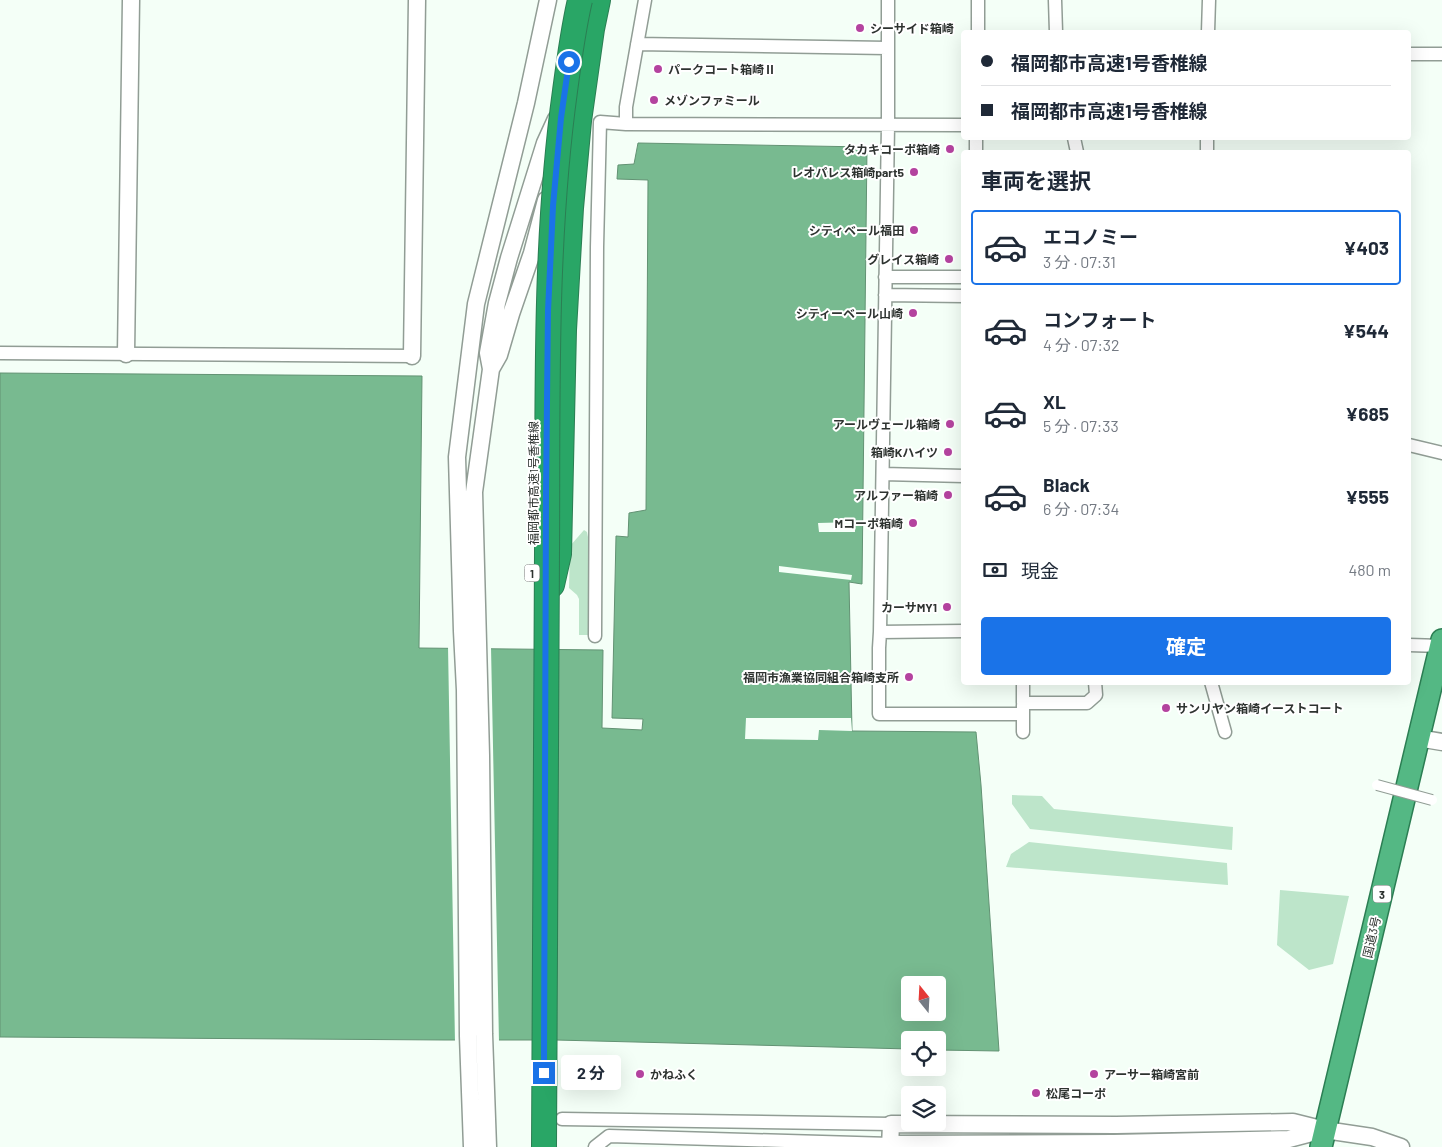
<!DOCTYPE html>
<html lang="ja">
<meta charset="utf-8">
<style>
body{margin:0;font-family:Barlow,"Noto Sans JP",sans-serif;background:#f6f6f7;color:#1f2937;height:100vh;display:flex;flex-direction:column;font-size:19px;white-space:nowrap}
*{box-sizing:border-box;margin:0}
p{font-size:16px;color:#747a83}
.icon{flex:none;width:28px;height:28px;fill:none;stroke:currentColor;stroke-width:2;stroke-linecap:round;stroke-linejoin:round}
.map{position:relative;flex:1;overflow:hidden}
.sheet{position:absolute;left:961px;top:150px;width:450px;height:535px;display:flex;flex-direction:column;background:#fff;border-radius:5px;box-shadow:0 5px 20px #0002}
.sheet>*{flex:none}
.banner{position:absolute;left:961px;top:30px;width:450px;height:110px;border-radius:5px;box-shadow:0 5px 20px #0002;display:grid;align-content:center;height:110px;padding:0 20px;background:#fff}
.needle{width:32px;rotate:342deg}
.tools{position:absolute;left:901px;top:976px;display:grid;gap:10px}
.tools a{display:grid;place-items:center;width:45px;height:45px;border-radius:5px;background:#fff;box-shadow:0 5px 20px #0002;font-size:25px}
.end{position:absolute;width:22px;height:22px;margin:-11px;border:6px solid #1a73e8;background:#fff;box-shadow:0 0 0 2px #fff}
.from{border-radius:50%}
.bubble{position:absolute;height:35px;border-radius:5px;background:#fff;box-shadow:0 5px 20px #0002;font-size:16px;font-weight:700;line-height:35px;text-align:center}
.banner b{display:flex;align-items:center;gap:18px;height:48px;font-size:19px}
.banner b+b{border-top:1px solid #e0e1e3}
.banner i{width:12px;height:12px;background:#1f2937}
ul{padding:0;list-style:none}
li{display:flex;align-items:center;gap:15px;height:75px;margin:0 10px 8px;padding:0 10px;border:2px solid transparent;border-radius:5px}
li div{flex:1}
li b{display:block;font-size:19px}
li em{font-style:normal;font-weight:700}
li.on{border-color:#1a73e8}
li>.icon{width:45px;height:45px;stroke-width:1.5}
h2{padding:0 20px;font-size:22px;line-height:60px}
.pay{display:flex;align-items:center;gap:12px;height:55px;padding:0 20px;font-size:19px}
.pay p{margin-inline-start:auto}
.cta{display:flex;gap:10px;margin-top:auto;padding:10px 20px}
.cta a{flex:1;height:58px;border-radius:5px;background:#1a73e8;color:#fff;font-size:20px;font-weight:700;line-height:58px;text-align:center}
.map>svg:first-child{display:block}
.green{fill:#bde5ca}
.water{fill:#78ba90;stroke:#629273;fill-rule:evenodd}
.pier{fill:#f4fff7}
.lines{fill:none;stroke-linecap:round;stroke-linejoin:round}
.minor-casing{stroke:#919d95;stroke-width:15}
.tertiary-casing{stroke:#919d95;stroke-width:19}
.trunk-casing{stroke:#2b7e53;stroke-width:24}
.motorway-casing{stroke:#2b7e53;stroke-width:26}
.minor{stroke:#fff;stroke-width:12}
.tertiary{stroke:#fff;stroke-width:16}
.trunk{stroke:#54b884;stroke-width:21}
.motorway{stroke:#29a666;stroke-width:24}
.pedestrian-bridge-casing{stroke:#919d95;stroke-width:12;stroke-linecap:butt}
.motorway-bridge-casing{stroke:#2b7e53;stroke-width:26;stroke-linecap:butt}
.pedestrian-bridge{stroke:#fff;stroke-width:10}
.motorway-bridge{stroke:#29a666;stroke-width:24}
.route{stroke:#1a73e8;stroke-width:6}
.poi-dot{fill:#b4439f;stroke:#fff;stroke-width:2}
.labels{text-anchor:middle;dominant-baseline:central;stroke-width:4;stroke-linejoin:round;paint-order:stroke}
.shield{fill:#fff;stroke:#6d706e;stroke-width:1}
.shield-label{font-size:11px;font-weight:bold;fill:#2e3330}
.poi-label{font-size:12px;font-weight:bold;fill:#2e3330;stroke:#fff;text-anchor:end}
.street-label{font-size:12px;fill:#2e3330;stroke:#fff}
</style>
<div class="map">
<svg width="1442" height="1147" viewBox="0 0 1442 1147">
<rect width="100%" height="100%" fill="#f4fff7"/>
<path class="green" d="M584 530 587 532 588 537V635H579V599L577 595 569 588 570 546Z
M1012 795 1042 796 1054 809 1233 827 1232 850 1030 829 1012 804Z
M1029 842 1227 863 1228 885 1006 867 1011 854Z
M1280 890 1349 896 1333 964 1309 970 1277 945Z"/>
<path class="water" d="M638 143 867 147 862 584 849 582 852 731 976 732 981 785 999 1051 938 1050V1040H910V1049L556 1040H444L0 1037V373L422 376 419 648 603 650 602 728 642 730 643 719 612 718 616 536 628 537 629 513 646 510 648 180 617 179 618 165 634 164ZM910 985H938V1012H910Z"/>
<path class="pier" d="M855 522V532H819L818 523Z
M779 566 852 575 851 580 779 572Z
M448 646 491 647 499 1042 455 1043Z
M746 718H851L852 731 819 730 818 740 745 739Z"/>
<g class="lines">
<g class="minor-casing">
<path id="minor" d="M888 0V125L880 632 964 631
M1055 0 1056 32
M978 32V0
M1208 32 1209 0
M637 44 887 48
M1409 54H1442
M626 124V107L645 0
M1074 138 1077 152
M976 152V138
M1207 152V138
M885 277H964
M885 295 964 296
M0 353 412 356
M1409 445 1442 453
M883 474 964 476
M880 632 879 648V714H1022
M595 636 597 247 600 122 626 124 964 125
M1409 645 1441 646
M1023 682V703H1087L1096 695 1095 682
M1211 682 1225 732
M1023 705V732
M562 1119 891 1124
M595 1147 609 1136 891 1144"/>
</g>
<g class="tertiary-casing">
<path id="tertiary" d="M126 354 131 0
M412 356 417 0
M491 369 499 355 511 314 532 253 546 200
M1418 738 1442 742
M891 1144 1114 1143 1289 1139 1323 1130
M472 1147 468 1036 465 690 462 631 457 457 476 304 526 103 548 0
M488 1147 484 1034 481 755 474 492 491 369 488 353 497 303 509 258 545 143 556 119
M890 1147 891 1124 1116 1125 1293 1122 1325 1130 1372 1137 1401 1147"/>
</g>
<g class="trunk-casing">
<path id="trunk" d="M1321 1147 1442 640"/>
</g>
<g class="motorway-casing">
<path id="motorway" d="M552 585 559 554 564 330 571 208 579 121 592 29 598 0"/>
</g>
<use href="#minor" class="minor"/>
<use href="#tertiary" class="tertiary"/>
<use href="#trunk" class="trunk"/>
<use href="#motorway" class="motorway"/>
<g class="pedestrian-bridge-casing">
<path id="pedestrian-bridge" d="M1377 785 1432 800"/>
</g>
<g class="motorway-bridge-casing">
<path id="motorway-bridge" d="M544 1147C544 949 546 751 547 552 548 398 544 244 565 91 569 61 573 30 580 0"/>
</g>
<use href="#pedestrian-bridge" class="pedestrian-bridge"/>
<use href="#motorway-bridge" class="motorway-bridge"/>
</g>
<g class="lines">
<path class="route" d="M544 1073 546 492 548 311 553 206 561 118 569 62"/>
</g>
<g class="poi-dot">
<circle cx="860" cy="28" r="5"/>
<circle cx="658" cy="69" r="5"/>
<circle cx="654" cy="100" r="5"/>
<circle cx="950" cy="149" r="5"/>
<circle cx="914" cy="172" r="5"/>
<circle cx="914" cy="230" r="5"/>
<circle cx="949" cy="259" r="5"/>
<circle cx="913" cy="313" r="5"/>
<circle cx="950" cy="424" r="5"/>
<circle cx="948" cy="452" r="5"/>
<circle cx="948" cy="495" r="5"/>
<circle cx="913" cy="523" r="5"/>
<circle cx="947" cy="607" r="5"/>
<circle cx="909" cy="677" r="5"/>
<circle cx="1166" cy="708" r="5"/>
<circle cx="640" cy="1074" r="5"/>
<circle cx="1094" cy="1074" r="5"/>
<circle cx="1036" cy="1093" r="5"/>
</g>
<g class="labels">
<g class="shield">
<rect x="524.5" y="564.5" width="15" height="17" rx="4"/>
<rect x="1373" y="885.5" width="18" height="17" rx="4"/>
</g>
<g class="shield-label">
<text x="532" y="573">1</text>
<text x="1382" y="894">3</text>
</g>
<g class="poi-label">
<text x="870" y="28" text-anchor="start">シーサイド箱崎</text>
<text x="668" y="69" text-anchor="start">パークコート箱崎Ⅱ</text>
<text x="664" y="100" text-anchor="start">メゾンファミール</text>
<text x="940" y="149">タカキコーポ箱崎</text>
<text x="904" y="172">レオパレス箱崎part5</text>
<text x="904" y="230">シティベール福田</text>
<text x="939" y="259">グレイス箱崎</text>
<text x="903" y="313">シティーベール山崎</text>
<text x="940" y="424">アールヴェール箱崎</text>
<text x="938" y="452">箱崎Kハイツ</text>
<text x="938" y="495">アルファー箱崎</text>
<text x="903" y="523">Mコーポ箱崎</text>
<text x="937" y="607">カーサMY1</text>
<text x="899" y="677">福岡市漁業協同組合箱崎支所</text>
<text x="1176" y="708" text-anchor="start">サンリヤン箱崎イーストコート</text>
<text x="650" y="1074" text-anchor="start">かねふく</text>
<text x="1104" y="1074" text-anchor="start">アーサー箱崎宮前</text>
<text x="1046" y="1093" text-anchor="start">松尾コーポ</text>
</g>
<g class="street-label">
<text transform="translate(533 483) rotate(-90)">福岡都市高速1号香椎線</text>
<text transform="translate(1371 937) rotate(-77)">国道3号</text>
</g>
</g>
</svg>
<div class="tools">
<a><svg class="needle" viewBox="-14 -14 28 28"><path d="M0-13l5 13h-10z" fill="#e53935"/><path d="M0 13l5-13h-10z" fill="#747a83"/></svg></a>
<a><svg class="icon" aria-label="locate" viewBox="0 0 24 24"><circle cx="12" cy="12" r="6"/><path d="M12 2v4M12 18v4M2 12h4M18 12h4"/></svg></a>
<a><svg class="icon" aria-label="layers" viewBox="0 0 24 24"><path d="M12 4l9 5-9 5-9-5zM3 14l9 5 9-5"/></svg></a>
</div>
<i class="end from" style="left:569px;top:62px"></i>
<i class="end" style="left:544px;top:1073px"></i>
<div class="bubble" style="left:561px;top:1055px;width:60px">2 分</div>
<div class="banner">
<b><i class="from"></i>福岡都市高速1号香椎線</b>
<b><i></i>福岡都市高速1号香椎線</b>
</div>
<section class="sheet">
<h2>車両を選択</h2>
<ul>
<li class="on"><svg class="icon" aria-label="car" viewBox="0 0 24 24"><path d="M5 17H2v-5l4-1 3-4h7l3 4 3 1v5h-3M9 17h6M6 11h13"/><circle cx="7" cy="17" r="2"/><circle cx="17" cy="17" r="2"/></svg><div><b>エコノミー</b><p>3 分 · 07:31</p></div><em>¥403</em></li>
<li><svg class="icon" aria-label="car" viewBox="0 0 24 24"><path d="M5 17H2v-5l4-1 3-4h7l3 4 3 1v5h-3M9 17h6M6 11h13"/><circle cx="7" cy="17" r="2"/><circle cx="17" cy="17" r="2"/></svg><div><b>コンフォート</b><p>4 分 · 07:32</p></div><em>¥544</em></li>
<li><svg class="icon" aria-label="car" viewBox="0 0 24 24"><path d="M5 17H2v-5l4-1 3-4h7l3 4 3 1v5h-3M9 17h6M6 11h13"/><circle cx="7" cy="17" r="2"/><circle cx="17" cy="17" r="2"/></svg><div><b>XL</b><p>5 分 · 07:33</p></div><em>¥685</em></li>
<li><svg class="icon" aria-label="car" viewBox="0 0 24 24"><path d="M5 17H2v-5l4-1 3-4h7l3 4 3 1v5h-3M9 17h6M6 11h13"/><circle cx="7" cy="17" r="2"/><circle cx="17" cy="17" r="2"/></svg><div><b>Black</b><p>6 分 · 07:34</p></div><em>¥555</em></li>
</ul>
<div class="pay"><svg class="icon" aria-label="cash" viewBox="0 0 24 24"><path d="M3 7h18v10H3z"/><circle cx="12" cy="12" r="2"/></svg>現金<p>480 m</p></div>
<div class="cta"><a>確定</a></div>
</section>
</div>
